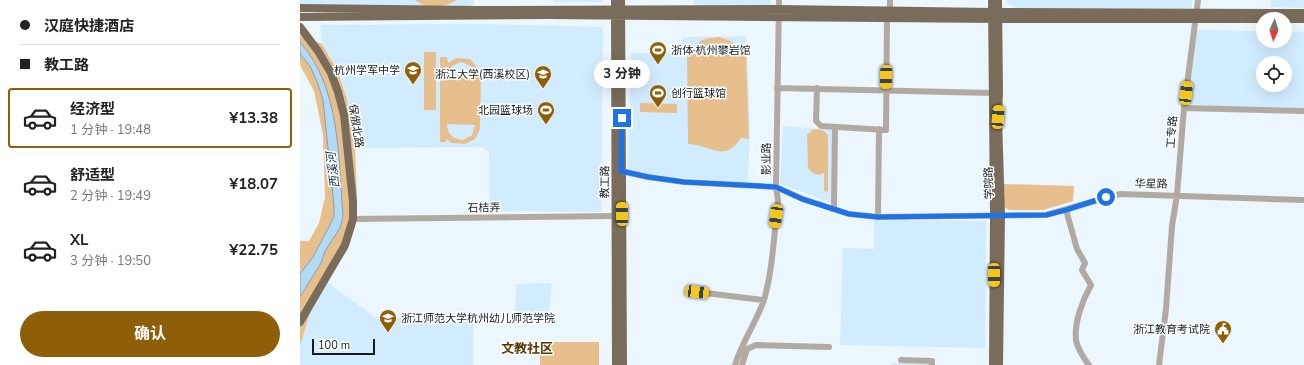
<!DOCTYPE html>
<html lang="zh">
<meta charset="utf-8">
<style>
body{margin:0;font-family:"Nunito Sans","Noto Sans SC",sans-serif;background:#f6f6f6;color:#222;height:100vh;display:flex;flex-direction:column;font-size:15px;white-space:nowrap}
*{box-sizing:border-box;margin:0}
p{font-size:13px;color:#767676}
.icon{flex:none;width:22px;height:22px;fill:none;stroke:currentColor;stroke-width:2;stroke-linecap:round;stroke-linejoin:round}
.map{position:relative;flex:1;overflow:hidden}
.drawer{display:flex;flex-direction:column;background:#fff;width:300px}
.drawer>*{flex:none}
.guide{display:grid;align-content:center;height:88px;padding:0 20px;background:#fff}
.needle{width:26px;rotate:184deg}
.tools{position:absolute;left:956px;top:12px;display:grid;gap:8px}
.tools a{display:grid;place-items:center;width:36px;height:36px;border-radius:50%;background:#fff;box-shadow:0 4px 16px #0002;font-size:20px}
.scale{position:absolute;left:12px;bottom:10px;width:63px;box-sizing:border-box;padding-left:4px;border:2px solid #121c22;border-top:0;font-size:11px;line-height:14px;white-space:nowrap;color:#121c22;-webkit-text-stroke:3px #fff;paint-order:stroke}
.end{position:absolute;width:18px;height:18px;margin:-9px;border:5px solid #1a73e8;background:#fff;box-shadow:0 0 0 2px #fff}
.from{border-radius:50%}
.bubble{position:absolute;height:28px;border-radius:14px;background:#fff;box-shadow:0 4px 16px #0002;font-size:13px;font-weight:700;line-height:28px;text-align:center}
.car{position:absolute;width:12px;height:24px;margin:-12px -6px;border-radius:5px;box-shadow:0 0 3px 1px #0007;background:linear-gradient(#f5c518 24%,#345 0 40%,#f5c518 0 76%,#345 0 86%,#f5c518 0)}
.guide b{display:flex;align-items:center;gap:14px;height:38px;font-size:15px}
.guide b+b{border-top:1px solid #e0e0e0}
.guide i{width:10px;height:10px;background:#222}
ul{padding:0;list-style:none}
li{display:flex;align-items:center;gap:12px;height:60px;margin:0 8px 6px;padding:0 12px;border:2px solid transparent;border-radius:4px}
li div{flex:1}
li b{display:block;font-size:15px}
li em{font-style:normal;font-weight:700}
li.current{border-color:#8e5e09}
li>.icon{width:36px;height:36px;stroke-width:1.5}
.button{display:flex;gap:8px;margin-top:auto;padding:8px 20px}
.button a{flex:1;height:46px;border-radius:24px;background:#8e5e09;color:#fff;font-size:16px;font-weight:700;line-height:46px;text-align:center}
main{display:flex;flex:1;min-height:0}
.map>svg:first-child{display:block}
.built{fill:#d2ecff;fill-rule:evenodd}
.green{fill:#e6bf8d;fill-rule:evenodd}
.water{fill:#b3daf5;stroke:#83a1b6}
.lines{fill:none;stroke-linecap:round;stroke-linejoin:round}
.minor{stroke:#b2aaa0;stroke-width:6}
.major{stroke:#7a6c5b;stroke-width:8}
.route{stroke:#1a73e8;stroke-width:5}
.labels{text-anchor:middle;dominant-baseline:central;stroke-width:3;stroke-linejoin:round;paint-order:stroke}
.poi-label{font-size:11px;fill:#121c22;stroke:#fff;text-anchor:end}
.street-label{font-size:11px;fill:#121c22;stroke:#fff}
.water-label{font-size:12px;font-style:italic;fill:#183649;stroke:#fff}
.quarter-label{font-size:13px;font-weight:bold;fill:#583700;stroke:#fff}
</style>
<main>
<section class="drawer">
<div class="guide">
<b><i class="from"></i>汉庭快捷酒店</b>
<b><i></i>教工路</b>
</div>
<ul>
<li class="current"><svg class="icon" aria-label="car" viewBox="0 0 24 24"><path d="M5 17H2v-5l4-1 3-4h7l3 4 3 1v5h-3M9 17h6M6 11h13"/><circle cx="7" cy="17" r="2"/><circle cx="17" cy="17" r="2"/></svg><div><b>经济型</b><p>1 分钟 · 19:48</p></div><em>¥13.38</em></li>
<li><svg class="icon" aria-label="car" viewBox="0 0 24 24"><path d="M5 17H2v-5l4-1 3-4h7l3 4 3 1v5h-3M9 17h6M6 11h13"/><circle cx="7" cy="17" r="2"/><circle cx="17" cy="17" r="2"/></svg><div><b>舒适型</b><p>2 分钟 · 19:49</p></div><em>¥18.07</em></li>
<li><svg class="icon" aria-label="car" viewBox="0 0 24 24"><path d="M5 17H2v-5l4-1 3-4h7l3 4 3 1v5h-3M9 17h6M6 11h13"/><circle cx="7" cy="17" r="2"/><circle cx="17" cy="17" r="2"/></svg><div><b>XL</b><p>3 分钟 · 19:50</p></div><em>¥22.75</em></li>
</ul>
<div class="button"><a>确认</a></div>
</section>
<div class="map">
<svg width="1004" height="365" viewBox="0 0 1004 365">
<rect width="100%" height="100%" fill="#ecf6fe"/>
<path class="built" d="M0 0H174L173 10 0 6Z
M254 0H302V2H254Z
M394 0H471V5L394 6Z
M706 0H892V8H716L710 5Z
M971 0H1004V8L971 7Z
M184 24 303 27 301 212 190 211 189 151 184 150 183 147 55 148 47 99 37 70 22 44 20 25Z
M895 30 963 31V41H985V31L1004 32V111L941 109 888 104ZM963 63H985V85H963Z
M446 36 450 124 448 183 361 176 346 175 328 169 331 53H375L384 37Z
M483 126 533 130 532 203 480 184Z
M574 220 686 221 685 348 540 345 543 248 574 249Z
M27 282 75 317 173 320V365H0V346L13 303Z
M249 283 252 284 249 311 240 315 215 312 216 284Z
M591 363H629V365H591Z"/>
<path class="green" d="M115 0H157C144 8 128 10 115 0Z
M0 35 22 44 37 70 47 99 55 148 57 194 55 226 48 249 13 303 0 346V241H9L19 223 25 197 23 135 14 91 0 65Z
M419 37 431 41 439 49H446L449 139 441 138C424 164 410 144 388 144L387 50H392C398 39 407 38 419 37Z
M124 52H136V110H124Z
M140 57H147L148 63 156 58 170 59 178 68 181 78 180 129 175 139 165 144 151 143 147 139 146 142H140ZM162 62 172 67 175 78 147 77C148 68 153 64 162 62ZM147 124 175 125 172 135 163 140C153 139 147 134 147 124Z
M340 103 377 104V113L340 112Z
M518 129 524 131 528 135V192L524 191V173C517 177 512 173 508 168L507 135 512 130Z
M703 184 774 186 773 201 743 210H709L704 207Z
M240 342H299V365H240Z"/>
<path class="water" d="M0 42C41 89 38 157 43 216L40 228 25 251 21 263 0 297V274L13 257 30 225 34 216V206L23 100 18 84 10 66 0 54Z"/>
<g class="lines">
<path class="minor" d="M590 14V0
M477 88 692 93
M517 88 516 121 521 126 586 130 587 18
M884 108 1004 111
M321 171 348 177 384 182 476 187 503 199 549 214 578 217 746 215 820 194 1004 200
M532 209 534 206 535 128
M766 210 777 249 785 263 782 270 791 285C783 299 774 322 776 340 777 347 784 359 789 365
M578 217 579 129
M53 219 315 216
M397 292 463 300
M601 360 632 361V365
M435 365C442 342 456 323 464 300 473 269 474 233 478 201L476 187 479 0
M442 365 447 349 456 345 529 347
M859 365 866 309 872 226 877 195 884 108 898 0"/>
<path class="major" d="M315 0 316 365
M321 0 323 365
M692 0 694 215 693 365
M698 0 699 92 698 117 701 215 699 365
M0 8 177 10 479 9 692 12 1004 13
M0 17 248 15 699 19H977
M985 19H1004
M0 27 18 51 31 73 38 92 44 115 53 202V219L45 245 0 322"/>
</g>
<g class="lines">
<path class="route" d="M322 118 321 171 348 177 384 182 476 187 502 199 549 214 578 217 746 215 766 210 806 197"/>
</g>
<defs>
<g id="stadium-pin" transform="scale(0.9)"><path d="M0 17L-7.5 6A9.5 9.5 0 1 1 7.5 6Z" fill="#8e5e09" stroke="#fff"/><path d="M0-5a6.5 5 0 1 0 0 10a6.5 5 0 1 0 0-10ZM-3.5-1.8h7v3.6h-7Z" fill="#fff"/></g>
<g id="school-pin" transform="scale(0.9)"><path d="M0 17L-7.5 6A9.5 9.5 0 1 1 7.5 6Z" fill="#8e5e09" stroke="#fff"/><path d="M0-5L7-2L0 1L-7-2ZM-4 1L0 2.5L4 1V4Q0 6-4 4Z" fill="#fff"/></g>
<g id="university-pin" transform="scale(0.9)"><path d="M0 17L-7.5 6A9.5 9.5 0 1 1 7.5 6Z" fill="#8e5e09" stroke="#fff"/><path d="M0-5L7-2L0 1L-7-2ZM-4 1L0 2.5L4 1V4Q0 6-4 4Z" fill="#fff"/></g>
<g id="civic-pin" transform="scale(0.9)"><path d="M0 17L-7.5 6A9.5 9.5 0 1 1 7.5 6Z" fill="#8e5e09" stroke="#fff"/><path d="M-.6-6.5H3V-4.5H.6V-3L4-1V1h2V6H-6V1h2V-1L-.6-3ZM-1.2 2.5V6h2.4V2.5Z" fill="#fff"/></g>
</defs>
<g fill-rule="evenodd">
<use href="#stadium-pin" x="358" y="50"/>
<use href="#school-pin" x="113" y="70"/>
<use href="#university-pin" x="243" y="74"/>
<use href="#stadium-pin" x="358" y="93"/>
<use href="#stadium-pin" x="246" y="110"/>
<use href="#university-pin" x="88" y="318"/>
<use href="#civic-pin" x="923" y="329"/>
</g>
<g class="labels">
<g class="poi-label">
<text x="371" y="50" text-anchor="start">浙体·杭州攀岩馆</text>
<text x="100" y="70">杭州学军中学</text>
<text x="230" y="74">浙江大学(西溪校区)</text>
<text x="371" y="93" text-anchor="start">创行篮球馆</text>
<text x="233" y="110">北园篮球场</text>
<text x="101" y="318" text-anchor="start">浙江师范大学杭州幼儿师范学院</text>
<text x="910" y="329">浙江教育考试院</text>
</g>
<g class="street-label">
<text transform="translate(56 126) rotate(81)">保俶北路</text>
<text transform="translate(872 132) rotate(-86)">工专路</text>
<text transform="translate(466 159) rotate(-90)">影业路</text>
<text transform="translate(305 182) rotate(-89)">教工路</text>
<text transform="translate(689 183) rotate(-92)">学院路</text>
<text transform="translate(851 184) rotate(1)">华星路</text>
<text transform="translate(184 208) rotate(-1)">石桔弄</text>
</g>
<g class="water-label">
<text transform="translate(33 170) rotate(-97)">西溪河</text>
</g>
<g class="quarter-label">
<text x="227" y="349">文教社区</text>
</g>
</g>
</svg>
<div class="tools">
<a><svg class="needle" viewBox="-14 -14 28 28"><path d="M0-13l5 13h-10z" fill="#e53935"/><path d="M0 13l5-13h-10z" fill="#767676"/></svg></a>
<a><svg class="icon" aria-label="locate" viewBox="0 0 24 24"><circle cx="12" cy="12" r="6"/><path d="M12 2v4M12 18v4M2 12h4M18 12h4"/></svg></a>
</div>
<div class="scale">100 m</div>
<i class="end from" style="left:806px;top:197px"></i>
<i class="end" style="left:322px;top:118px"></i>
<div class="bubble" style="left:294px;top:60px;width:56px">3 分钟</div>
<i class="car" style="left:586px;top:77px;rotate:181deg"></i>
<i class="car" style="left:886px;top:93px;rotate:7deg"></i>
<i class="car" style="left:698px;top:117px;rotate:4deg"></i>
<i class="car" style="left:322px;top:214px;rotate:359deg"></i>
<i class="car" style="left:476px;top:216px;rotate:188deg"></i>
<i class="car" style="left:694px;top:275px;rotate:180deg"></i>
<i class="car" style="left:397px;top:292px;rotate:97deg"></i>
</div>
</main>
